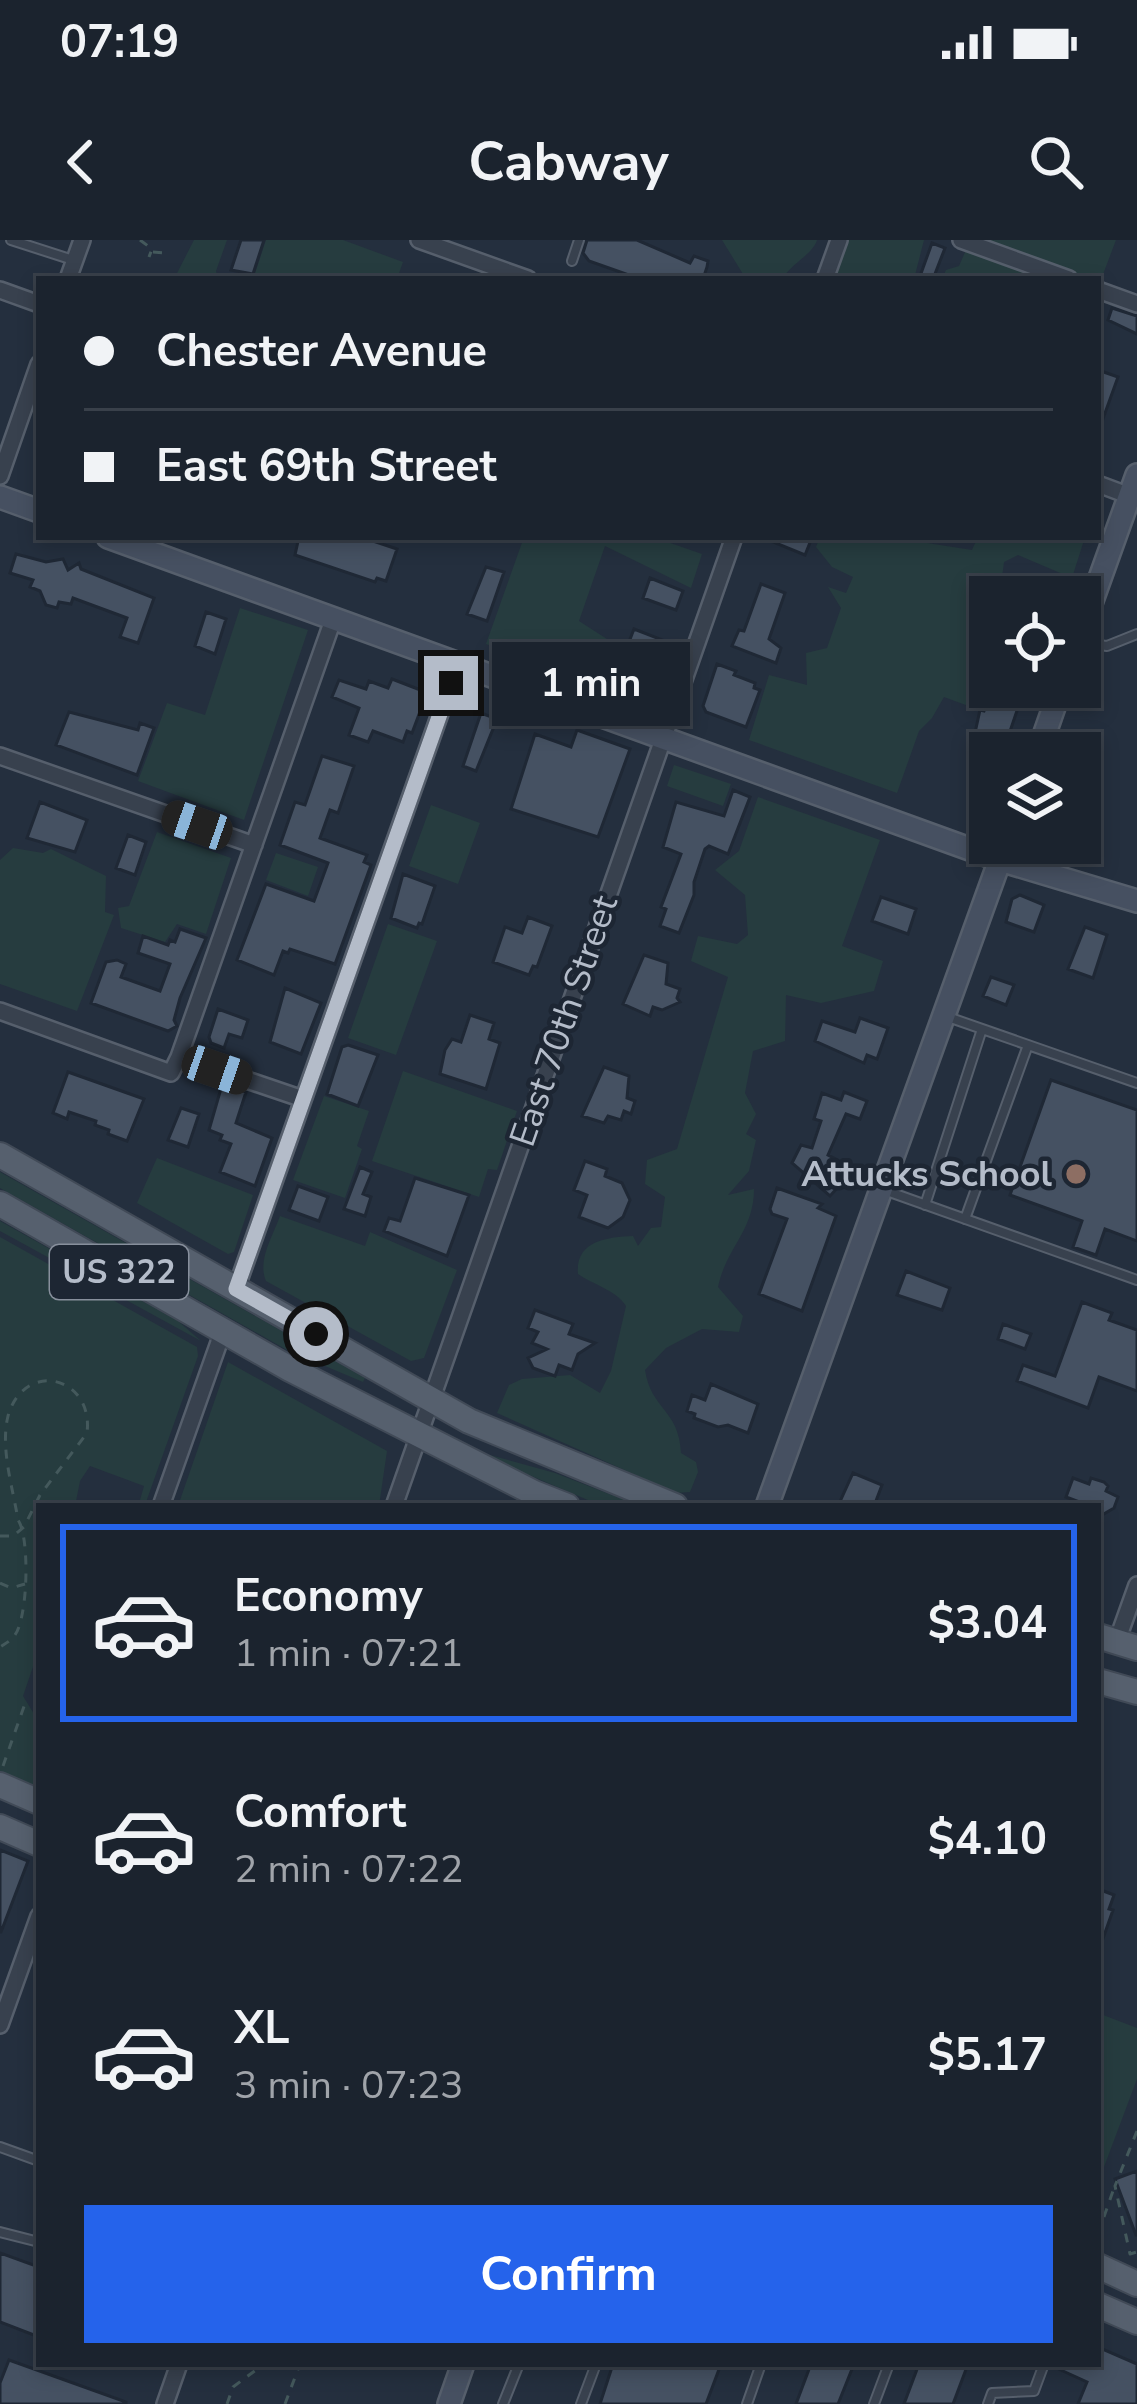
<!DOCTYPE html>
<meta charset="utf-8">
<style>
body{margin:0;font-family:"Nunito Sans",sans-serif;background:#282f3a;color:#f1f3f6;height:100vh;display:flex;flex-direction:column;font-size:45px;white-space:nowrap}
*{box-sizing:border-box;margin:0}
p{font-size:39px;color:#a0a4aa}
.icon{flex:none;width:66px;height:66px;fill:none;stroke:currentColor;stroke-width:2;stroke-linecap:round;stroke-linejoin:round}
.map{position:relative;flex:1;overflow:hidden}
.details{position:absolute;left:36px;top:1263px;width:1065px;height:864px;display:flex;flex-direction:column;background:#1b232e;border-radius:0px;box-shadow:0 6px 18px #0003,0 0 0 3px #39404a}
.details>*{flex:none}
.banner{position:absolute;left:36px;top:36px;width:1065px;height:264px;border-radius:0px;box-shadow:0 6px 18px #0003,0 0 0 3px #39404a;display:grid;align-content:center;height:264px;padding:0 48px;background:#1b232e}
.tools{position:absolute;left:969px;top:336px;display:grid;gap:24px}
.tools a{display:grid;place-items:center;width:132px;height:132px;border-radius:0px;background:#1b232e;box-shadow:0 6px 18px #0003,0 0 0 3px #39404a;font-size:60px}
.end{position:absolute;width:54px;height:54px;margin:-27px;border:15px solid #b4bcc9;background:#111;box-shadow:0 0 0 6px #111}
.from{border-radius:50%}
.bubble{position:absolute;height:84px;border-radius:0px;background:#1b232e;box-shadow:0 6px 18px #0003,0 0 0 3px #39404a;font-size:39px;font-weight:700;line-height:84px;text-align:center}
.car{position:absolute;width:36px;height:72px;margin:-36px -18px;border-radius:15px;box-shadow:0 0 9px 3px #0007;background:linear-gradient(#222 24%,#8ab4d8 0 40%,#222 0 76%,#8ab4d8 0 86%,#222 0)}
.banner b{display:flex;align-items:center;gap:42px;height:114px;font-size:45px}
.banner b+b{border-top:3px solid #39404a}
.banner i{width:30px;height:30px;background:#f1f3f6}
ul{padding:21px 0 0;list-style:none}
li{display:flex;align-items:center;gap:36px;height:198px;margin:0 24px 18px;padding:0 24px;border:6px solid transparent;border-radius:0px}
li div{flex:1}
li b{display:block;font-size:45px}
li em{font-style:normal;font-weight:700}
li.current{border-color:#2563eb}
li>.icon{width:108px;height:108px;stroke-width:1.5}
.button{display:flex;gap:24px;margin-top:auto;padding:24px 48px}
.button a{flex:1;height:138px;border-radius:0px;background:#2563eb;color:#fff;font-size:48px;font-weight:700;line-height:138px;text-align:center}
.status{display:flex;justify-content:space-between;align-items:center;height:84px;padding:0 60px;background:#1b232e;direction:ltr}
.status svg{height:33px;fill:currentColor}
header{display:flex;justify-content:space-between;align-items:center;height:156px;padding:0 48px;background:#1b232e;font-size:54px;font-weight:700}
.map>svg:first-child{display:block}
.green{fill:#263c3f}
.building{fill:#455162;stroke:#1f2835;stroke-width:3}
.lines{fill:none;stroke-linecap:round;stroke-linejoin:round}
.lane-casing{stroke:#565f6c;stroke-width:12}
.street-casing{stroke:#565f6c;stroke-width:20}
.secondary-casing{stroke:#565f6c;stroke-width:26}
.primary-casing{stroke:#414a57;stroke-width:28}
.path{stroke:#44595c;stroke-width:3;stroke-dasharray:9 9;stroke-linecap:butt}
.lane{stroke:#38414e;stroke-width:8}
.street{stroke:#38414e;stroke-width:15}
.secondary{stroke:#465061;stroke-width:21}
.primary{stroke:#56606e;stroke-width:24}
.route{stroke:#b4bcc9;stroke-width:15}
.education-dot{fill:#8d6e63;stroke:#1d2633;stroke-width:4.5}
.labels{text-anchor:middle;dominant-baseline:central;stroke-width:9;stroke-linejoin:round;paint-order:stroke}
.shield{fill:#1d2633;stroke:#878f9c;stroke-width:3}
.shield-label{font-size:33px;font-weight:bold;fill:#b4bcc9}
.street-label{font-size:36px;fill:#b4bcc9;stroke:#1d2633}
.poi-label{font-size:36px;font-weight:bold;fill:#b4bcc9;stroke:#1d2633;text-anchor:end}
</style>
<div class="status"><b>07:19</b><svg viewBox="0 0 49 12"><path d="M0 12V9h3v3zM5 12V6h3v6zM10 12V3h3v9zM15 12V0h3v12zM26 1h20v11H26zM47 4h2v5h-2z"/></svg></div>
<header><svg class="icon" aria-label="back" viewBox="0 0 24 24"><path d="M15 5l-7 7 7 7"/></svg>Cabway<svg class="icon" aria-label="search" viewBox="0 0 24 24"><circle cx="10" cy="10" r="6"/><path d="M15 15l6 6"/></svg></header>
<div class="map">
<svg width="1137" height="2164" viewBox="0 0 1137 2164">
<rect width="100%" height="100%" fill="#242f3e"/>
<path class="green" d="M194 0H227L216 31 218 39H174Z
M266 0H343L403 22 397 39H253Z
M722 0H817C813 14 791 24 782 39H746Z
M847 0H924L914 39H834Z
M988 0H1116L1099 45 1098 39H1083L987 3Z
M966 10 1046 39H942L946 30 959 26Z
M524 297H653L702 314 691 348 605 306 579 381 610 401 595 443 486 404Z
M820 297H925L927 303 972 310 978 297H1085L1072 338 1018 315 1004 322 1000 353 1008 357H990V428L974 468 944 457 932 478 919 491 897 553 749 500 769 435 807 445 806 413 827 408 841 368 828 347 846 353 853 337 832 327 816 307Z
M240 368 308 390 244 580 138 541 167 463 205 475Z
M674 525 731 544 723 566 667 546Z
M758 557 880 600 842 706 883 721 874 751 821 763 786 755 785 801 753 811 745 853 756 874 746 894 756 900 749 931 728 955 754 949C754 991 726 1008 718 1047L743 1076 739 1092 702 1089 666 1108 645 1130C651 1170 679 1169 681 1213L696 1222 698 1232 690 1252 676 1253 497 1173 509 1145 522 1139 570 1135 600 1153 611 1131 626 1066C616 1050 594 1045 578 1034 575 1001 607 997 633 996L638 1006 651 988 661 987 665 957 645 944 647 920 677 909 728 737 691 721 698 696 737 704 748 695 745 655 715 630 739 611Z
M431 565 480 583 458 644 409 626Z
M157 592 231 618 206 694 177 684 165 702 121 688 118 668 129 666Z
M13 608 43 613 51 609 106 636 105 672 114 675 77 771 0 744V620Z
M276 613 318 627 308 656 266 640Z
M388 684 437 701 396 815 348 798Z
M403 831 517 871 497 930 488 929 479 957 372 921Z
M324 856 369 871 357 906 362 909 345 958 293 940Z
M157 918 253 955 234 1012 228 1014 137 963Z
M0 932 365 1138 363 1142 287 1110 0 948Z
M280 976 365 1006 370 992 457 1030 424 1118 411 1121 266 1041C257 1020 273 996 280 976Z
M0 981 178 1081 201 1101 0 991Z
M0 997 197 1107 198 1116 145 1265 140 1260 144 1246 90 1226 80 1241 75 1266H39V1362L34 1378 39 1380V1409L23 1456 39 1482 36 1547 0 1531Z
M228 1122 387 1211 379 1266H178Z
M490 1215 555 1233 640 1266H602L489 1218Z
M1098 1773 1137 1788V1839L1098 1943Z"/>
<path class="building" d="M241 0H264L253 34 231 30Z
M587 0H637L690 23 694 16 708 21 707 27 703 39H640L589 21 583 13Z
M932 3 945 8 933 39H919Z
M1112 68 1137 76V94L1108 80Z
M1098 130 1118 137 1100 187H1098Z
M299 297H361L397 309 386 341 377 338 375 342 295 315Z
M761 297H803L811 300 805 315Z
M16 314 46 322 63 319 68 330 79 323 81 329 154 358 138 403 120 397 127 378 73 358 71 364 59 362 57 368 46 365 40 351 30 347 33 340 10 333Z
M486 327 504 332 487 381 467 374Z
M1029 335 1079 354 1077 357H1044L1024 350Z
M650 338 683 351 676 370 643 358Z
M761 344 785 353 769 399 781 408 776 423 732 406 739 390 744 391Z
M206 372 226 379 215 414 195 406Z
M634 389 665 401 659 418 627 407Z
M717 424 736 431 734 435 755 443 754 448 760 450 746 487 706 472 703 466Z
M618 435 649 447 643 463 612 454Z
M392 439 423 451 420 460 424 461 412 493 407 491 403 502 373 491 368 502 349 495 359 468 332 457 339 440 366 449 369 441 388 448Z
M993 447H1025L1003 512 973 502 980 470 984 471Z
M69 472 138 490 140 483 154 488 137 535 56 505Z
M481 473 497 479 476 531 463 526Z
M577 490 630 509 598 597 511 569 535 494 571 507Z
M322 516 354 526 338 573 330 570 320 598 367 615 364 622 371 625 335 724 290 709 288 713 283 711 274 735 237 720 266 644 314 661 328 623 280 605 295 562 305 565Z
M733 550 750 557 728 614 709 606 705 609 694 642V655L679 693 660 686 666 669 661 667 681 614 663 607 676 562 724 576Z
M40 562 87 580 75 612 27 598Z
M128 595 146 602 135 635 116 628Z
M403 634 435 646 422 684 419 683 417 688 391 678Z
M1020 655 1044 665 1034 692 1006 682 1012 659Z
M881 657 916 669 908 694 872 681Z
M528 677 552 686 537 727 533 726 529 735 493 722 505 687 522 693Z
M1085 687 1107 695 1093 738 1068 729Z
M180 689 206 698 180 758 174 780 177 786 168 791 91 763 106 722 117 720 126 724 121 737 160 751 170 724 138 713 143 696 168 705 170 700 175 702Z
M644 715 668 723 666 744 680 749 677 758 680 762 662 770 653 767 650 776 623 764Z
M991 737 1014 745 1006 765 983 756Z
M285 748 321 763 301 814 270 802Z
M218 769 248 780 242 798 229 794 224 808 211 803 209 797Z
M470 775 494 783 489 799 500 803 486 849 440 834 445 810 452 799 461 802Z
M860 778 888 788 877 819 867 815 864 823 815 801 822 781 855 792Z
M348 805 378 815 358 866 327 854 342 807Z
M604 827 629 836 627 858 635 861 631 874 624 871 621 880 608 876 604 883 582 876Z
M68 832 144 859 127 901 108 894 109 890 95 885 96 881 69 872 67 879 53 873Z
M1051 840 1137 870V1001L1105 989 1096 1015 1073 1007 1082 981 1010 955Z
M222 845 246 852 236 883 272 898 255 946 220 932 231 904 220 900 222 895 209 890Z
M844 852 867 861 860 879 846 874 828 915 851 927 844 946 840 945 830 956 792 923 801 905 812 908 821 881 814 879 822 853 841 860Z
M181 868 199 874 188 907 168 900Z
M585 921 607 929 605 936 622 943 630 960 623 977 608 988 579 977 587 955 574 950Z
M360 927 372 932 363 954 371 957 365 976 344 969Z
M415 938 469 955 447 1016 384 991 389 978 400 981Z
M298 946 328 957 319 981 289 970Z
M777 948 822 964 818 968 836 976 802 1071 759 1054 787 979 772 974 770 969Z
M906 1031 950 1048 942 1070 897 1055Z
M1082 1062 1112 1073 1109 1080 1137 1090V1151L1099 1137 1088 1168 1017 1141 1023 1125 1055 1136Z
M535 1070 573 1084 569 1094 595 1103 578 1114 572 1130 559 1125 555 1136 533 1128 528 1118 547 1109 532 1103 538 1092 528 1088Z
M1003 1084 1031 1094 1025 1109 998 1099Z
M711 1144 758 1164 748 1193 728 1185 718 1187 694 1178 695 1174 687 1171 692 1155 705 1160Z
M853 1233 882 1245 874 1266H838Z
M1073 1238 1089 1244 1091 1238 1104 1242 1108 1246 1106 1251 1118 1257 1114 1268 1102 1275 1098 1266H1081L1082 1263 1066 1257Z
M0 1610 28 1621 1 1692H0Z
M1098 1649 1114 1655 1109 1669 1113 1670 1100 1707Z
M1137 1931V1995H1136L1115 1939Z
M0 2013 39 2027V2097L0 2082Z
M1098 2107 1137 2124V2164H1078L1087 2142 1052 2126 1098 2124Z
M9 2120 126 2162V2164H0V2143Z
M613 2124H721L706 2164H600Z
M811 2124H854L838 2164H796Z
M919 2124H968L953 2164H904Z"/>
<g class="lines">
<g class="lane-casing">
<path id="lane" d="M11 0 73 20
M572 21 579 0
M1080 403 1107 406 1137 394
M945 776 1137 843
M884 950 1137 1040
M925 965 982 789
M965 979 1028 805
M0 1907 39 1921
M0 1992 39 2002
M503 2164 519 2124
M581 2164 596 2124
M747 2164 761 2124
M874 2164 889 2124
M988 2164 992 2153 1034 2151 1044 2124"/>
</g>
<g class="street-casing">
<path id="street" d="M419 0 528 39
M961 0 1069 39
M68 39 82 0
M825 39 839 0
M0 50 39 64
M1098 50 1137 64
M0 236 39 124
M1098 244 1130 256
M0 516 254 605
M0 771 171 833 179 817 303 859
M179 817 334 377
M236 1049 458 423
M161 1266 223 1091
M394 1266 734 297
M1117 1401 1137 1345
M0 1785 39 1676
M165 2164 179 2124"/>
</g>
<g class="secondary-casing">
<path id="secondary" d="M0 257 39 271
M108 297 1000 620 1137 661
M1080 394 1137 235
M1038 513 1061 447
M767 1266 1006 603
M449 2164 463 2124"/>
</g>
<g class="primary-casing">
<path id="primary" d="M0 915 469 1181 675 1266
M0 964 290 1129 534 1253 567 1266
M1098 1396 1137 1408
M1098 1441 1137 1452
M0 1545 39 1562
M0 1587 39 1604
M1098 2026 1137 2044
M1098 2065 1137 2082"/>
</g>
<path class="path" d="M140 0 152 9 149 17
M153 12 167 13
M0 1296H13L24 1287 40 1255 87 1193C94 1136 24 1119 8 1176 0 1209 13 1248 18 1280 30 1297 28 1377 15 1395 11 1401 6 1403 0 1407
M0 1343 11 1348 25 1344
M3 1526 27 1458
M1137 1891 1115 1946 1130 2014 1137 2012
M1098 1994 1114 1948
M227 2164 233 2147 264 2124
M285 2164 300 2124"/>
<use href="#lane" class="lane"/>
<use href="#street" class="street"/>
<use href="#secondary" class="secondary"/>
<use href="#primary" class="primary"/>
</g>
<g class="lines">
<path class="route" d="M316 1094 236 1049 451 443"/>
</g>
<circle class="education-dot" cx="1076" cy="934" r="12"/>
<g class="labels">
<rect class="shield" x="50" y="1005" width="138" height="54" rx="9"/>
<g class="shield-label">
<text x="119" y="1032">US 322</text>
</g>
<g class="street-label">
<text transform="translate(564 781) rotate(-71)">East 70th Street</text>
</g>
<g class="poi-label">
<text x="1052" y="934">Attucks School</text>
</g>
</g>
</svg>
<div class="tools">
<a><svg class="icon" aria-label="locate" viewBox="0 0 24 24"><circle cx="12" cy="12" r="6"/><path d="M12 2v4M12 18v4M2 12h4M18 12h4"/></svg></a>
<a><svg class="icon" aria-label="layers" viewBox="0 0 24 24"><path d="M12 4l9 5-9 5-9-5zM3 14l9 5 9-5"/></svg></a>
</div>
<i class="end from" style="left:316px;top:1094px"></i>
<i class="end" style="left:451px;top:443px"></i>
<div class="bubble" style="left:492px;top:402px;width:198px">1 min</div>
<i class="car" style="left:197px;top:585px;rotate:289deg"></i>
<i class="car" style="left:217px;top:830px;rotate:109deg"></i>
<div class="banner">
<b><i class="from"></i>Chester Avenue</b>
<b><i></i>East 69th Street</b>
</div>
<section class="details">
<ul>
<li class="current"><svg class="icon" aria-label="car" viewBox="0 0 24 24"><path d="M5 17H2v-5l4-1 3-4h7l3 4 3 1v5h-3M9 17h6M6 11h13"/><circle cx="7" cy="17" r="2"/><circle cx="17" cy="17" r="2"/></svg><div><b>Economy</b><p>1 min · 07:21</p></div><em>$3.04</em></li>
<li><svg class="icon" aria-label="car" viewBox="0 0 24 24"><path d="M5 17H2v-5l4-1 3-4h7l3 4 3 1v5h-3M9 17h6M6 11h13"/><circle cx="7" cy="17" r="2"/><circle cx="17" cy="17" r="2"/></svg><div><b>Comfort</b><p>2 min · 07:22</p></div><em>$4.10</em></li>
<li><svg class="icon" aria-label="car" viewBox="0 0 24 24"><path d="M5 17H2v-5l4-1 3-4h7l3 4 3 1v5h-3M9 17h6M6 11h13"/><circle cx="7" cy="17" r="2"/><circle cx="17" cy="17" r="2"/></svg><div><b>XL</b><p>3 min · 07:23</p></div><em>$5.17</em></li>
</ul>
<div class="button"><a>Confirm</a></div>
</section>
</div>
